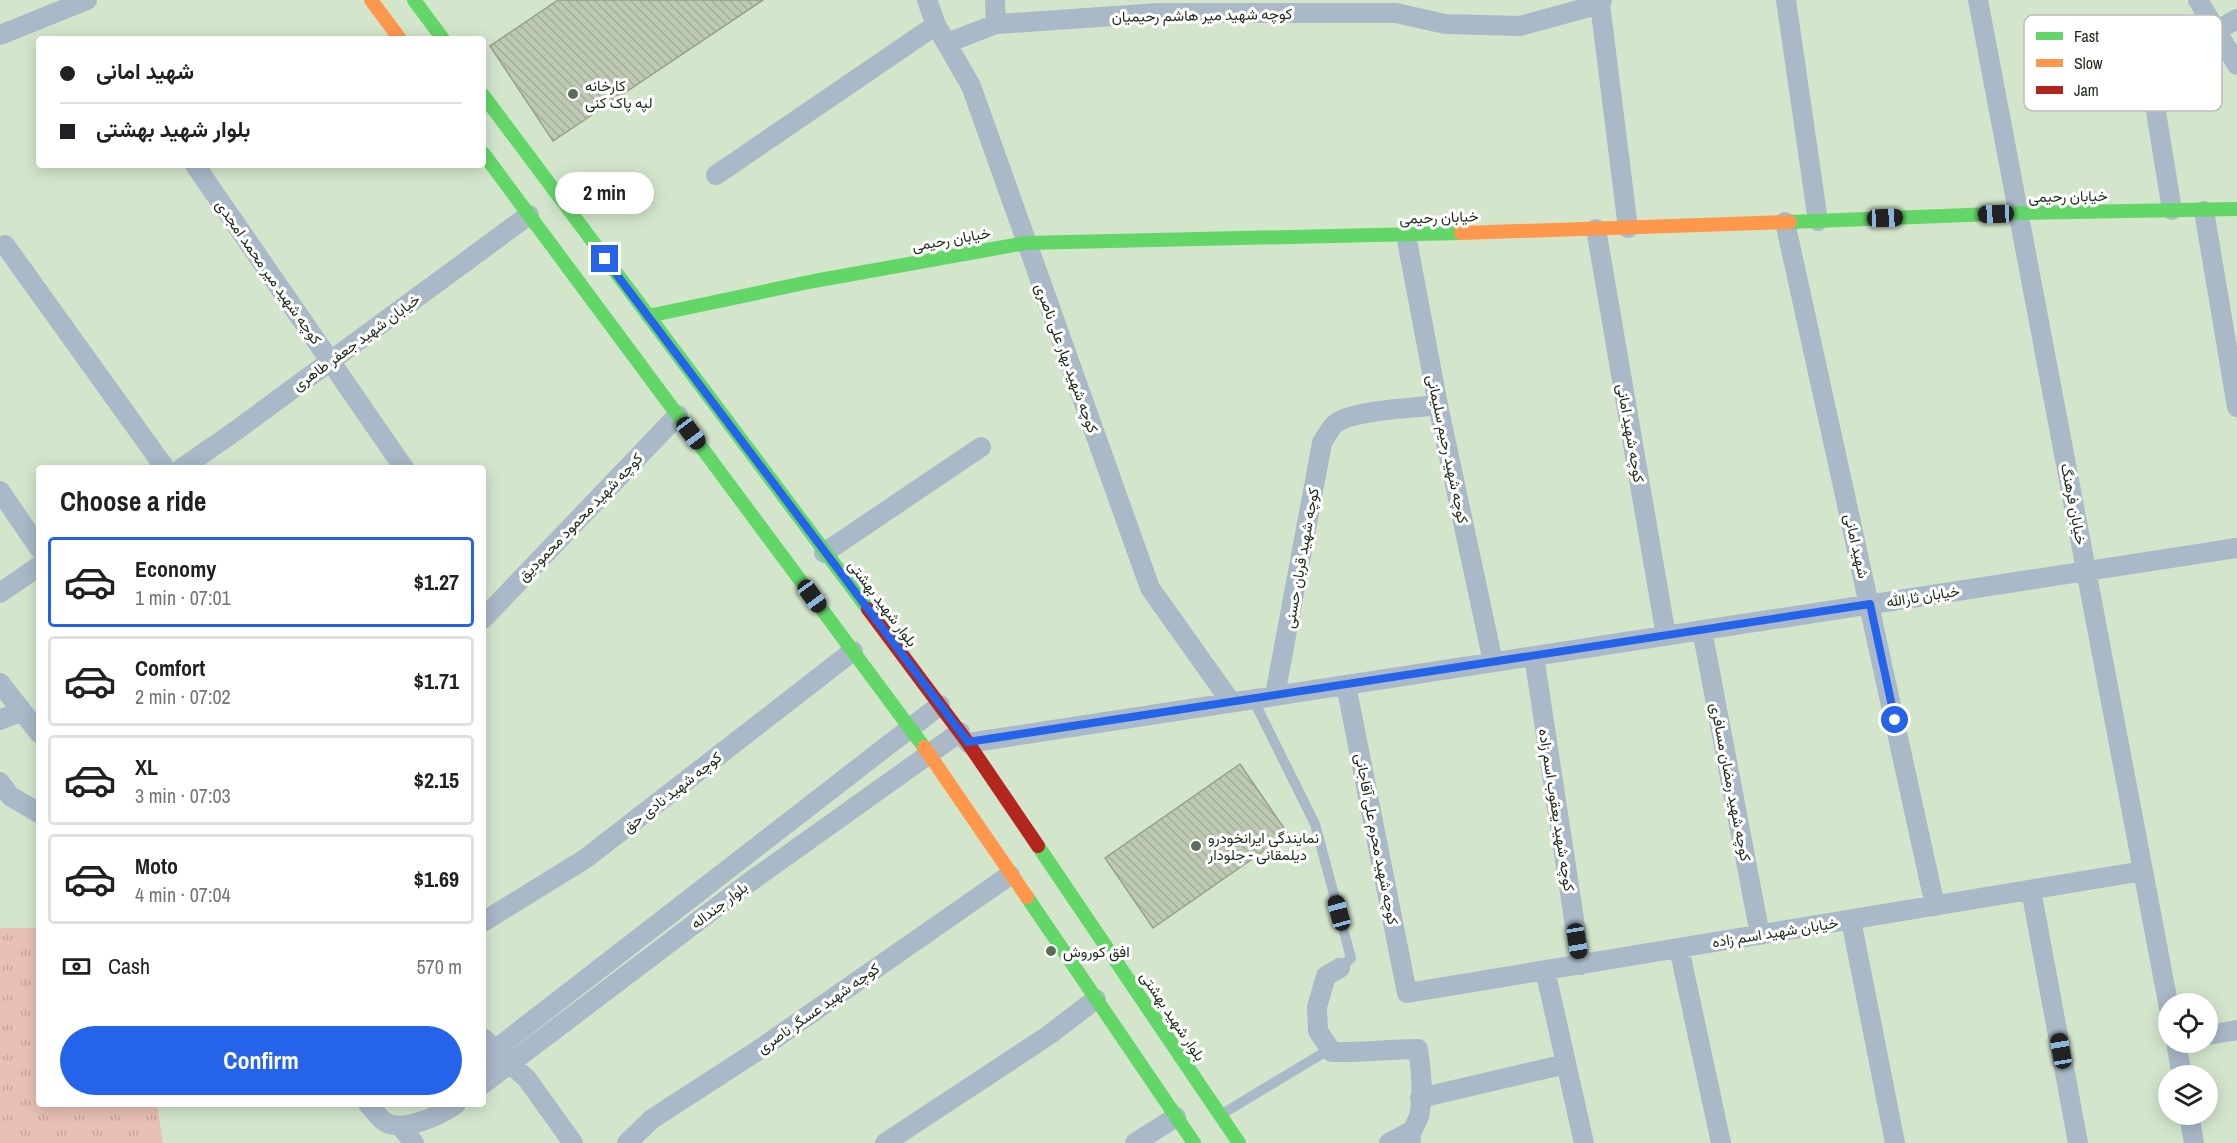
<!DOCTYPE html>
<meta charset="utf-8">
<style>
body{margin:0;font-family:"Archivo Narrow",Vazirmatn,sans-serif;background:#f6f6f6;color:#202124;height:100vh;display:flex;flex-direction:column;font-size:22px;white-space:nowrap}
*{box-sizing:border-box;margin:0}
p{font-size:20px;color:#757577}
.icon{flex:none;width:33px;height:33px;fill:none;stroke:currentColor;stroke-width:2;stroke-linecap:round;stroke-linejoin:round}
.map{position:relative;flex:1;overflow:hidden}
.panel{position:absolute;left:36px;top:465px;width:450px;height:642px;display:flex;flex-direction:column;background:#fff;border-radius:6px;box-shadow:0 3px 15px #0003}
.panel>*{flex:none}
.banner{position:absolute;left:36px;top:36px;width:450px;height:132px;border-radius:6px;box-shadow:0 3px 15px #0003;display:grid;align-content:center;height:132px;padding:0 24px;background:#fff}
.controls{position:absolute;left:2158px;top:993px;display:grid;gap:12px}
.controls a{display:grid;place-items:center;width:60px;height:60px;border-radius:50%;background:#fff;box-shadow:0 3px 15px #0003;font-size:30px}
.end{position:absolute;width:27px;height:27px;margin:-14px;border:8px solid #2563eb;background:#fff;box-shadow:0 0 0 3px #fff}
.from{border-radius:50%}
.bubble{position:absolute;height:42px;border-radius:21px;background:#fff;box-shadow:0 3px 15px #0003;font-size:20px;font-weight:800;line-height:42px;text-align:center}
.car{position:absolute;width:18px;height:36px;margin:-18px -9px;border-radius:8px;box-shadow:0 0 4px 2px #0007;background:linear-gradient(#222 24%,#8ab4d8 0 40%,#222 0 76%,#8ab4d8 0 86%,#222 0)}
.banner b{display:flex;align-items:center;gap:21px;height:57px;font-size:22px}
.banner b+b{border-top:2px solid #e0e0e0}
.banner i{width:15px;height:15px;background:#202124}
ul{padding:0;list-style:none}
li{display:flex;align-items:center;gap:18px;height:90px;margin:0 12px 9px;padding:0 12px;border:3px solid #e0e0e0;border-radius:6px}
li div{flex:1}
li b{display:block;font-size:22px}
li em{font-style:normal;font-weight:800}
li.active{border-color:#2563eb}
li>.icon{width:54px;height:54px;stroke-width:1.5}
h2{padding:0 24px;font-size:27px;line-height:72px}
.pay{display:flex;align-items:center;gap:15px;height:66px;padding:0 24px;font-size:22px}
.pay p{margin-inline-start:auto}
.cta{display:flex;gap:12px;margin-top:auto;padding:12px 24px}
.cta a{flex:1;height:69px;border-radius:36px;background:#2563eb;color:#fff;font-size:24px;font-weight:800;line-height:69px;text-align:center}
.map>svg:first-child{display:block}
.park{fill:url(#park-tufts)}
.building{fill:url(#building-back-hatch);stroke:#96a18b;stroke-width:1.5}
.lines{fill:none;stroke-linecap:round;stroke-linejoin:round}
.lane{stroke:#a9b9c8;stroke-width:10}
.street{stroke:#a9b9c8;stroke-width:20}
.fast{stroke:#63d668;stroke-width:14}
.slow{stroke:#ff974d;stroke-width:14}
.jam{stroke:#b3261e;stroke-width:14}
.route{stroke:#2563eb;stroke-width:8}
.poi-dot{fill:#5d6c58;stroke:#fff;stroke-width:2}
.labels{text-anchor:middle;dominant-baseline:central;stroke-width:6;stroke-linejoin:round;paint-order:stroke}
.street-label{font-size:15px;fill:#1e2a19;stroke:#fff}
.poi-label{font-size:15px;fill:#1e2a19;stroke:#fff;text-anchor:start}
.key{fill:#fff;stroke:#bcbfba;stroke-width:1.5}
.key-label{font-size:16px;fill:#1e2a19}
</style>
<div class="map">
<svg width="2237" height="1143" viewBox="0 0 2237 1143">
<defs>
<pattern id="park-tufts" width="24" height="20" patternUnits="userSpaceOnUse" patternTransform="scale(1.5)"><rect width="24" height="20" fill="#e9c0b5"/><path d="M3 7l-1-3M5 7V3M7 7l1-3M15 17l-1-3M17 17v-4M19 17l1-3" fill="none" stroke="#c7a59b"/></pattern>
<pattern id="building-back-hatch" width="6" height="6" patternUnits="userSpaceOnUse" patternTransform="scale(1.5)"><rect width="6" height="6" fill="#bec9b3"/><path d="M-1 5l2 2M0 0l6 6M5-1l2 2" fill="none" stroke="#a3ad99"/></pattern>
</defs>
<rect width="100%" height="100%" fill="#d3e6cc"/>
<path class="park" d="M0 928H39V1104H157L163 1143H0Z"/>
<path class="building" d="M558 0H763L553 141 490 46Z
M1240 764 1288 834 1153 928 1105 858Z"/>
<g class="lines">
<path class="lane" d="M1253 699 1315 824 1351 958 1340 968
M1222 1114 1330 1049"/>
<path class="street" d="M927 0 936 25 971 86 1150 588 1231 702
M995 0 996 24
M1602 0 1600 4 1628 228
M1786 0 1818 221
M1978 0 2169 1008
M2198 0 2237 65
M0 35 87 0
M947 43 996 24 1159 13H1396L1445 24 1520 26 1600 4
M195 165 404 468
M716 175 936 25
M2172 210 2149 69 2237 19
M2204 211 2237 407
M1785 222 1935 906
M1596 229 1666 636
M1406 235 1438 405 1493 662
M5 245 165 468
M182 468 234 432 529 215
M0 491 39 548
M824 553 981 447
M0 593 39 566
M483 619 678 415
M1702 630 1760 935
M1534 656 1581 965
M0 683 39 733
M1346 685 1407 993 2143 871
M1275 695 1322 443C1325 438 1330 428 1335 424 1351 410 1415 408 1438 405
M0 720 21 711
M968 743 2237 548
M0 782 10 796 39 813
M2031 890 2078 1143
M1851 920 1895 1143
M483 922 585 859 853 651
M1679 948 1721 1143
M1340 968 1326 976 1317 1007 1318 1031 1332 1052C1361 1053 1389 1049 1418 1049 1421 1070 1424 1095 1419 1116 1416 1126 1408 1133 1411 1143
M1545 970 1584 1143
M2208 1035 2237 1030
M483 1038 527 1079 573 1143
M2176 1042 2182 1076
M483 1059 940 705
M483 1084 747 884 960 732
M1420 1098 1566 1064
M368 1104C373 1109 379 1118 385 1122 402 1133 442 1115 456 1104
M2189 1114 2194 1143
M401 1127 414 1143
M627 1143 652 1119 757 1051 1010 875
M885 1143 1049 1035 1096 999
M1135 1143 1176 1117
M1389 1143 1413 1130"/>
<path class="fast" d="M414 0 443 39
M483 95 868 609
M483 153 924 747
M1790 222 2018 213 2237 209
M648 316 814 281 1026 243 1461 233
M1038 846 1239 1143
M1027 897 1194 1143"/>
<path class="slow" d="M371 0 400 39
M1461 233 1790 222
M924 747 1027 897"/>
<path class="jam" d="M868 609 968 743 1038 846"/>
</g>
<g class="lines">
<path class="route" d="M605 259 968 742 1870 604 1895 720"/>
</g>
<g class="poi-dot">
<circle cx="573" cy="94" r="6"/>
<circle cx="1196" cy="846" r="6"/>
<circle cx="1051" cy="951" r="6"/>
</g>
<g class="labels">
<g class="street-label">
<text transform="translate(1202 15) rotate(-1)">کوچه شهید میر هاشم رحیمیان</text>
<text transform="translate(2068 196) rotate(-1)">خیابان رحیمی</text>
<text transform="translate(1439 217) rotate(-2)">خیابان رحیمی</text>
<text transform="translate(951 239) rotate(-10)">خیابان رحیمی</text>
<text transform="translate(269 272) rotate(55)">کوچه شهید میر محمد امجدی</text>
<text transform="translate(356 342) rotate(-36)">خیابان شهید جعفر طاهری</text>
<text transform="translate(1067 358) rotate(70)">کوچه شهید بهار علی ناصری</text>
<text transform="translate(1631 433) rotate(80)">کوچه شهید امانی</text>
<text transform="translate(1448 449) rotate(78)">کوچه شهید رحیم سلیمانی</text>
<text transform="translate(2074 504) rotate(79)">خیابان فرهنگ</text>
<text transform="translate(580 517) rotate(-46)">کوچه شهید محمود محمودیق</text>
<text transform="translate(1857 546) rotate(77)">شهید امانی</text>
<text transform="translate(1301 558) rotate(-80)">کوچه شهید قربان حسنی</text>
<text transform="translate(1923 596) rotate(-9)">خیابان ثارالله</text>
<text transform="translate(883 603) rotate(53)">بلوار شهید بهشتی</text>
<text transform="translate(1731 782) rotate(79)">کوچه شهید رمضان مسافری</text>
<text transform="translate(672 792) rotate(-38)">کوچه شهید نادی حق</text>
<text transform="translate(1557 810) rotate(81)">کوچه شهید یعقوب اسم زاده</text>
<text transform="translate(1377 839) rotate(79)">کوچه شهید محرم علی آقاجانی</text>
<text transform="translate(719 905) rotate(-37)">بلوار جنداله</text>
<text transform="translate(1775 932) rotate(-9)">خیابان شهید اسم زاده</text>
<text transform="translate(818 1008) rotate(-35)">کوچه شهید عسگر ناصری</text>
<text transform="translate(1173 1016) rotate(56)">بلوار شهید بهشتی</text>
</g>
<g class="poi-label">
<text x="585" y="85">کارخانه<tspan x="585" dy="17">لپه پاک کنی</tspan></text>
<text x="1208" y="837">نمایندگی ایرانخودرو<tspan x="1208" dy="17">دیلمقانی - جلودار</tspan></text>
<text x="1063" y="951">افق کوروش</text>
</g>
</g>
<rect x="2024" y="15" width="198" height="96" rx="9" class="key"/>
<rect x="2036" y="32" width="27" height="8" fill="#63d668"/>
<rect x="2036" y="59" width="27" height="8" fill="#ff974d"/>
<rect x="2036" y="86" width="27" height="8" fill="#b3261e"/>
<g class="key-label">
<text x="2074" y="42">Fast</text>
<text x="2074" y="69">Slow</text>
<text x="2074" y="96">Jam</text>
</g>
</svg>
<div class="controls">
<a><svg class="icon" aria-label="locate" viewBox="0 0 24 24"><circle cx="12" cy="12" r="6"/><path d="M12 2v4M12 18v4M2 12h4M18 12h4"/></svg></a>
<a><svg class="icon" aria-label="layers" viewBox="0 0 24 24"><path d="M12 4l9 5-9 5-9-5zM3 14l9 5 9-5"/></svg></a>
</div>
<i class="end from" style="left:1895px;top:720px"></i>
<i class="end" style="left:605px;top:259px"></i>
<div class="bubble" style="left:555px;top:172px;width:99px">2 min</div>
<i class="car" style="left:1996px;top:214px;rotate:268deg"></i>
<i class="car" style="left:1885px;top:218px;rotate:88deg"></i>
<i class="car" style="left:691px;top:433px;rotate:143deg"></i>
<i class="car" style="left:812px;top:596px;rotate:144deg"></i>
<i class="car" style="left:1339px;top:913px;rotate:345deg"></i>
<i class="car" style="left:1577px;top:941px;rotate:171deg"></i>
<i class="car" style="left:2061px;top:1051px;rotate:350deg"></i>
<div class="banner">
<b><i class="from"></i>شهید امانی</b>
<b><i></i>بلوار شهید بهشتی</b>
</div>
<section class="panel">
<h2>Choose a ride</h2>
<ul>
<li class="active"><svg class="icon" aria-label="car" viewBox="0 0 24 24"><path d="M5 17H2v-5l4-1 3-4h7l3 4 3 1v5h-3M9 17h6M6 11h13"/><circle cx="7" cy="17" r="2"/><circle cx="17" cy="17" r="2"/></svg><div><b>Economy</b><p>1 min · 07:01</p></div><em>$1.27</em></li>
<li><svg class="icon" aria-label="car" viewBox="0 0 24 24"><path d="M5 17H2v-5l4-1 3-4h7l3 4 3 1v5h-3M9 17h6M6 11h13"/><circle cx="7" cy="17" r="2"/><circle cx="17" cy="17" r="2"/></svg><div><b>Comfort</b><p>2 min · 07:02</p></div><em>$1.71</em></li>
<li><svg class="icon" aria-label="car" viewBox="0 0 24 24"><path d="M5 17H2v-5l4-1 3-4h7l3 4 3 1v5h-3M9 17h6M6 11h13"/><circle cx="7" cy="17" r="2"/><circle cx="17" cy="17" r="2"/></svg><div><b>XL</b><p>3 min · 07:03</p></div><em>$2.15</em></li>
<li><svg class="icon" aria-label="car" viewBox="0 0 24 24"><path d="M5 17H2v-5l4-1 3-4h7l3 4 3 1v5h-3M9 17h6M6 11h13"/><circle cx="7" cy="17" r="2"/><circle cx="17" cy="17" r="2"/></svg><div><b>Moto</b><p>4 min · 07:04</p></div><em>$1.69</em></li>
</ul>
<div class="pay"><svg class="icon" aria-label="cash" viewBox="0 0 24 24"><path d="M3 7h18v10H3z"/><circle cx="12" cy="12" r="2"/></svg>Cash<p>570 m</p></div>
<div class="cta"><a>Confirm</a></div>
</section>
</div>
